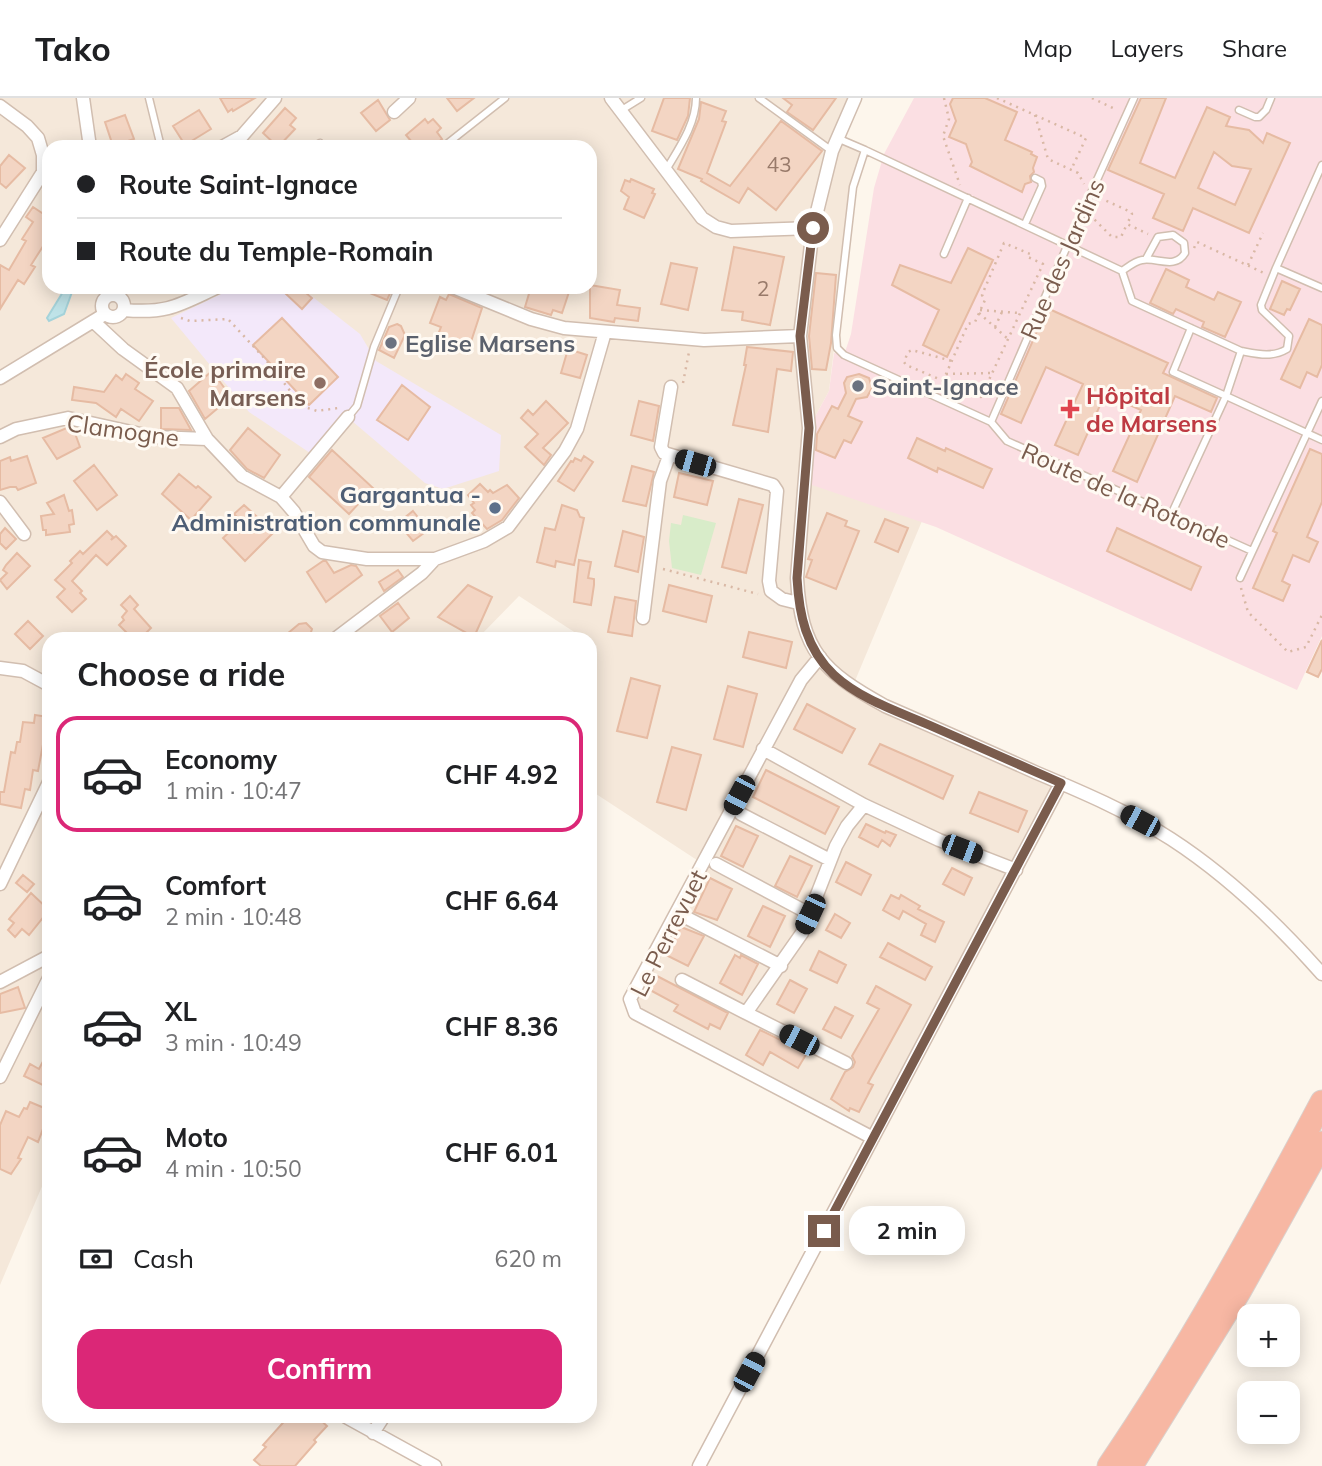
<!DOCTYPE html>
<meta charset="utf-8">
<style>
body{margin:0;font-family:Mulish,sans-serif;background:#f2f2f2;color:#202124;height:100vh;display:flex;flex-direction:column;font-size:26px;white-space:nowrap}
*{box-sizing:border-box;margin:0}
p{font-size:23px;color:#757577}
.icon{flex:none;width:38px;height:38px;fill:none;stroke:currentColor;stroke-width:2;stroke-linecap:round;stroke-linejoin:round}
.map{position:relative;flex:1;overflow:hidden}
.details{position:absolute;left:42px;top:534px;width:555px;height:791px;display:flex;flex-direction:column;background:#fff;border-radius:21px;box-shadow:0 4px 18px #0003}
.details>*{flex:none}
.hud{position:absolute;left:42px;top:42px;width:555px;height:154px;border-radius:21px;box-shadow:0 4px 18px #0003;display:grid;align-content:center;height:154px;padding:0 35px;background:#fff}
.controls{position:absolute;left:1237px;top:1206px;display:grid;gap:14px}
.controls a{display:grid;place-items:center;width:63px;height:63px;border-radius:14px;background:#fff;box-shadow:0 4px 18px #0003;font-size:35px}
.end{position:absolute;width:32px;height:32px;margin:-16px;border:9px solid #7a5c4d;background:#fff;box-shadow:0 0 0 4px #fff}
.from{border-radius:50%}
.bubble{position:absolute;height:49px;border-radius:21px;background:#fff;box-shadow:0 4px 18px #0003;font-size:23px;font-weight:700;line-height:49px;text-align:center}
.car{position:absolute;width:21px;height:42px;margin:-21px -10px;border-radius:9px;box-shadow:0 0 5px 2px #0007;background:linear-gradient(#222 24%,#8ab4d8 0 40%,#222 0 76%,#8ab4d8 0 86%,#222 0)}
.hud b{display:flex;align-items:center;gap:24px;height:66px;font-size:26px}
.hud b+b{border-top:2px solid #e0e0e0}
.hud i{width:18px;height:18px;background:#202124}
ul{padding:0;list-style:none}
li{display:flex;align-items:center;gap:21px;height:116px;margin:0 14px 10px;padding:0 21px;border:4px solid transparent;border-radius:21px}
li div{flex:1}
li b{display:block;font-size:26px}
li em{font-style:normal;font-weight:700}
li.active{border-color:#db2777}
li>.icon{width:63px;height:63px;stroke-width:1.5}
h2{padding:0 35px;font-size:32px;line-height:84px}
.pay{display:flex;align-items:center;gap:18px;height:77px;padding:0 35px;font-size:26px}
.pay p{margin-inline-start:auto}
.button{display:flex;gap:14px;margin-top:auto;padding:14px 35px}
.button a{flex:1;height:80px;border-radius:21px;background:#db2777;color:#fff;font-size:28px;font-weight:700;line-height:80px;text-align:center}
header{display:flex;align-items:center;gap:42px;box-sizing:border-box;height:98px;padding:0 35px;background:#fff;border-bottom:2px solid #e0e0e0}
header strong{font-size:33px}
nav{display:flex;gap:38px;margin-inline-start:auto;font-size:24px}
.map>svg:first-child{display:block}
.residential{fill:#f5e8da;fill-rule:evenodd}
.education{fill:#f3e8fa}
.medical{fill:#fbdfe3}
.green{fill:#d8ecc9}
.water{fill:#bfe3e8;stroke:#a5d3da;stroke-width:2}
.building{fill:#f3d5c3;stroke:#e6bba3;stroke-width:2;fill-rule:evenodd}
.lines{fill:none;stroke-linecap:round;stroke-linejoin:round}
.lane-casing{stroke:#d1beb0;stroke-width:9}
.street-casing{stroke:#d1beb0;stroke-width:15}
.highway-casing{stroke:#dad1cd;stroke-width:25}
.path{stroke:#d9b8a5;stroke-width:2.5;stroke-dasharray:2 5;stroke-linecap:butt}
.lane{stroke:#fff;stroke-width:6}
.street{stroke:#fff;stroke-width:12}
.highway{stroke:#f7b7a3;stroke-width:23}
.route{stroke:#7a5c4d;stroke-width:9}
.worship-dot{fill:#6b7280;stroke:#fffaf3;stroke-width:2.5}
.education-dot{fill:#8d6e63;stroke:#fffaf3;stroke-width:2.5}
.health-dot{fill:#e0444e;stroke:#fffaf3;stroke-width:2.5}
.service-dot{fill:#5c6f8a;stroke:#fffaf3;stroke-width:2.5}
.labels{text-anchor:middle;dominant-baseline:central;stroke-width:6;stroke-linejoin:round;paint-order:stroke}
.number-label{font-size:21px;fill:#987a6a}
.street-label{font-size:24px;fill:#7a5c4d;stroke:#fffaf3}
.worship-label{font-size:24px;font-weight:bold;fill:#5b616d;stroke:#fffaf3;text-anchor:start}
.education-label{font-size:24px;font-weight:bold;fill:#785e54;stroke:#fffaf3;text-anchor:end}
.health-label{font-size:24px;font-weight:bold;fill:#be3a42;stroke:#fffaf3;text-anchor:start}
.service-label{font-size:24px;font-weight:bold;fill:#4e5e75;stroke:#fffaf3;text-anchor:end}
</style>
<header>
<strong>Tako</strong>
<nav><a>Map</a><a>Layers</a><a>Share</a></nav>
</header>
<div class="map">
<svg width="1322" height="1368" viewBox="0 0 1322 1368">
<rect width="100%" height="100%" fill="#fdf6ec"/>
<path class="residential" d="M0 0H855L837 39 865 52 853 89 829 293 809 330 806 384 922 423 852 590 1061 685 873 1040 635 915 630 901 703 766 590 692V590L597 548 590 544V541H585L519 498 477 541H49V1072L0 1187ZM49 49H590V189H49Z"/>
<path class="education" d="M236 189H300L360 236 376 263 501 337 499 373 443 391 425 385 352 323 313 357 249 314 171 220Z"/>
<path class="medical" d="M914 0H1322V538L1297 592 936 429 806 385 809 330 829 293 834 255 844 257 851 236 874 90 884 56Z"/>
<path class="green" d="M683 417 716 425 701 477 672 470 669 443 671 425 681 427Z"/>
<path class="water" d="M66 189H71L72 194 64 216 49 223 47 220Z"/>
<path class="building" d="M220 0H255L233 13 232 11 228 14Z
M447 0H474L457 13Z
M664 0H690L688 18 677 42 652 33Z
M783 0H836L813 32 787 14 792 7Z
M953 0H985L1017 14 1005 42 1032 54 1031 56 1037 59 1033 70 1034 74 1030 78 1031 84 1025 86 1022 94 970 68 972 64 966 46 949 39 956 23 950 6Z
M1141 0H1166L1140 65 1175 80 1207 9 1230 19 1226 28 1249 32 1263 45 1267 35 1290 45 1249 135 1193 110 1183 133 1153 120 1164 96 1108 72ZM1214 54 1232 68 1251 71 1235 107 1198 90Z
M378 2 390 22 376 33 361 15Z
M701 4 726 13 722 23 726 24 707 75 730 88 781 23 822 53 776 112 748 90 739 105 701 83 702 81 678 71 699 21Z
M285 10 296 20 290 27 295 31 278 49 263 35Z
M199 12 211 31 185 47 173 28Z
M125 17 134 41 113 48 105 24Z
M425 21 428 25 433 21 441 30 437 34 442 41 433 49H416L406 37Z
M9 57 25 70 6 90 0 85V68Z
M631 81 654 91 652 95 655 96 644 120 624 111 629 99 621 93 625 82 630 84Z
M33 109 45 117 43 120 49 124V135L45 141 47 142 31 167 35 169 24 186 18 182 0 211V167L9 172 26 143 22 141 33 124 26 119Z
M734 149 784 159 770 227 742 222 743 214 722 212Z
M968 150 993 162 947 259 923 247 939 212 892 187 900 167 951 185Z
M671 165 697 170 688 212 661 206Z
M1166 171 1189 182 1186 189 1214 202 1218 194 1241 204 1225 239 1202 229 1204 224 1176 211 1173 216 1150 205Z
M816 175 836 177 831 245 826 272 812 271 809 238Z
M1282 183 1300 191 1290 212 1287 211 1284 217 1270 211Z
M590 187 620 192 617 207 640 210 638 223 615 220 614 224 590 220Z
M292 189H299L312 200 302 211 286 196Z
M355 189H393L387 202Z
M531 189 570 191 562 215 553 212 551 217 525 209Z
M449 196 482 210 467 256 435 244 441 229 430 225 440 199 446 202Z
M1047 210 1168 265 1163 275 1217 300 1211 314 1175 298 1137 384 1113 373 1141 312 1105 296 1078 357 1055 347 1083 286 1046 269 1021 325 1001 316Z
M282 220 338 279 309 307 253 247Z
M1309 221 1322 227V267L1317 279 1307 274 1300 290 1281 281Z
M397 226 401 228 405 237 394 260 379 252 389 229Z
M747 249 793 254 791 273 777 271 768 334 733 327 746 267H744Z
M568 251 587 257 580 280 561 275Z
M212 273 231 299 205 321 189 293Z
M126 276 139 285 135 291 153 303 139 323 121 311 116 319 96 305 72 302 74 289 104 294 116 277 122 282Z
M859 276 869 280 872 290 867 299 856 301 848 318 862 324 851 345 844 342 835 360 816 352 817 336 832 308 838 311 846 295 844 285 847 279Z
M402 287 430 309 408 342 377 322Z
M546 303 568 325 543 350 551 357 544 367 525 349 538 336 521 320 528 312 533 317Z
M639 303 659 308 653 343 631 337Z
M161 310H179L191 332 161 331Z
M69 329 73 330 80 349 57 361 43 340Z
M248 330 280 357 264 380 247 371 230 352Z
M917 340 945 353 946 350 992 371 983 390 938 370 937 374 908 360Z
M1310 351 1322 356V404L1307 439 1318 444 1309 464 1293 457 1282 483 1290 487 1283 503 1253 490 1277 435 1273 433Z
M332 352 373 390 349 416 309 379Z
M27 358 36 385 18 392 16 389H10L0 392V363L10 359 11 363Z
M584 358 593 364 574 393 558 383 571 363 573 364 575 360 581 363Z
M94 367 117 397 97 412 74 383Z
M632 368 654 374 646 408 623 403Z
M679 375 713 383 707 407 674 399Z
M179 376 196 390 198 388 211 399 191 422 162 396Z
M480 386 488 394 490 392 493 395 507 387 519 400 502 422 487 431 472 415 475 412 471 407 474 405 468 397Z
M64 397 69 413 72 412 74 426 69 427 70 434 46 437V432H43L41 418 54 416 47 405Z
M739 401 763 407 746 475 722 469Z
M244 407 274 434 245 463 223 440 241 423 234 416Z
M562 407 577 412 580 419 584 420 574 467 556 463 555 469 537 464 545 430 555 432Z
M413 413 428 432 413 443 398 425Z
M827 415 847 423 845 428 859 433 836 491 806 479 812 462 808 461Z
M885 421 908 430 898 454 875 444Z
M5 430 16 441 6 451 0 445V436Z
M1117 430 1201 469 1191 492 1107 453Z
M107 433 113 439 111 442 116 438 126 448 107 467 96 457 72 483 82 493 80 495 86 501 72 514 57 499 65 491 55 482 72 465 70 463 80 453 83 456Z
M623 433 644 439 638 474 615 468Z
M17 455 30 468 7 491 0 482 7 475 3 472 6 467Z
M579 462 591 464 588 480 594 481V487L591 507 574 504Z
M323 463H326L334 475 351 467 356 468 362 477 326 504 307 474Z
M398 472 403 479 384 493 379 484Z
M468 487 492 499 474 539 438 519Z
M669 487 712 498 706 524 663 513Z
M130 498 138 507 134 511 151 530 140 541H133L119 527 124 522 122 519 127 513 121 507Z
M615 499 636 503 632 538 608 534Z
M398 505 409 520 392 534 380 518Z
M28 523 43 538 30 551 15 536Z
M306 525 312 531 310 537 306 541H281L299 526Z
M749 534 792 544 786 570 743 559Z
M1322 542V571L1318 579 1307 574Z
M631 580 660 588 647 640 617 633Z
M728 588 757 596 743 649 714 641Z
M807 606 855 631 842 655 794 631Z
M35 617 49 619V641H44L38 673 33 672 30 692 25 691 21 710 0 706V694H4L11 654 15 655 17 644H20L23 624 34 625Z
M880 646 953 678 943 701 869 666Z
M672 649 701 657 686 712 657 704Z
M766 672 839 709 825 736 753 699Z
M979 694 1027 713 1018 734 970 715Z
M866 726 885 735 886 733 896 737 890 748 882 742 878 749 859 739Z
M736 728 758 738 743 769 721 758Z
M790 758 812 768 797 799 775 788Z
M846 764 871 777 861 797 836 784Z
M952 770 972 780 964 797 943 786Z
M23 777 34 786 27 794 16 785Z
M710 780 732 791 717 822 694 814Z
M31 795 49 812 29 837 22 831 15 839 8 832 14 825 9 821Z
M891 797 899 801 901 797 920 808 918 811 944 824 935 844 921 837 926 826 903 813 899 821 883 812Z
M763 808 785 818 770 849 748 838Z
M835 816 850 825 841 840 826 832Z
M681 829 704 838 688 868 666 857Z
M888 845 932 869 925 882 880 859Z
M819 853 846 867 837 885 810 872Z
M735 857 740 860 741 857 758 866 742 897 720 885Z
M657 878 728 915 720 931 710 926 708 931 674 913 678 907 650 892Z
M790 882 807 891 794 915 777 906Z
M876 888 911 907 868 985 873 987 859 1014 850 1010 849 1013 831 1001 845 974 853 969 855 964 852 958 879 911 867 905Z
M18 889 25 910 0 915V896Z
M835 909 853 918 841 940 823 931Z
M760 932 807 955 798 970 770 954 763 967 746 957Z
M49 952V990L24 978 30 966 39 971Z
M30 1004 49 1012V1015L38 1044 28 1039 18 1060 21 1061 11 1076 0 1071V1027L6 1013 19 1019 24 1010 27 1011Z
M289 1318H316L327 1328 314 1342 316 1344 295 1368H261L254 1362 266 1349 263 1347Z"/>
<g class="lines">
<g class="lane-casing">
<path id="lane" d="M149 0 161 49
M759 0 832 53
M1239 12 1255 19H1259L1266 12 1271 0
M620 13 641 0
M837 40 865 52 853 89 836 237 837 250 844 257 991 324 1007 343 1252 453
M314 49 320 45
M443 49 505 0
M865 52 1122 173 1132 203 1241 253 1226 298 1322 342
M666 72C679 50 696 26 696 0
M1025 126 1042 88 1041 83 1035 80
M944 156 968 100
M1276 170 1322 67
M1122 173C1128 169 1135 163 1142 162 1157 159 1175 172 1185 155L1184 145 1173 137 1158 139 1146 161
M1241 253C1257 256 1272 260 1287 251L1289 238 1262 212 1261 207 1276 170 1322 190
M348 319 357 308 374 249 399 189
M991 324 1068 146 1134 0
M1171 417 1226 298 1173 274 1191 230
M1240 480 1322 303"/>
</g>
<g class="street-casing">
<path id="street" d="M83 0 90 49
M611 0 702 120 716 129 731 133 813 130
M855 0 832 53 813 130 800 238 809 330 797 480C801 553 823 574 885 608 936 630 986 652 1037 675 1082 694 1129 714 1171 741 1228 778 1277 825 1322 876
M0 8 27 28 38 40 43 57V74L0 142
M394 14 409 0
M222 49 242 38 275 0
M453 189 531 221 564 230 704 242 800 238
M102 208a11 11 0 1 1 22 0a11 11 0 1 1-22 0Z
M124 212C168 216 179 207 218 189
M94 224 123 251 177 290 207 341 242 378 281 399 294 414 314 448 322 454 367 461H435
M0 280 105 216
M671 289 661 349 664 355 773 387 777 393 769 483 771 493 782 501 798 505
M0 339 16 331 68 320 154 339 207 341
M281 399 348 319
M0 404 24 436
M643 520 660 383 669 358
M335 541 422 475 435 461 484 443 508 429 565 353 577 331 605 234
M820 559 801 582 630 901 635 915 873 1040
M0 570 23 573 49 587
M763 651 864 707 939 742 1016 772
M741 716 830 762
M716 766 810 816
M0 786 49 684
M689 821 781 868
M682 882 746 915 802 835 836 748 847 728 864 707
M0 884 49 858
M746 915 846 965
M0 979 49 880
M346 1319 435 1368
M373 1335 384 1318
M699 1368 1061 685"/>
</g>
<g class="highway-casing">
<path id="highway" d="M1109 1368C1188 1252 1256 1128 1322 1004
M1131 1368 1239 1194 1322 1045"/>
</g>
<path class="path" d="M944 0 949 21 943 38 960 87
M997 0 1086 40 1071 72
M1092 0 1117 12
M1035 17 1048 61 1078 75 1084 86
M1100 100 1131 114 1132 116 1127 126 1148 136
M1093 115 1094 121 1112 139H1121L1127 126
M1194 150 1197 144 1264 175
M1248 167 1263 135
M980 212 1019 215
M979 215 1008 241
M181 220 190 223 228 221 266 262 302 308 317 313 338 310
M995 229 1002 214
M946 276 992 275
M943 283 968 226 975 224 985 202 982 197 1004 145 1030 156 1028 159 1043 166 981 299 906 267 904 264 908 254 912 252 952 263
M683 285 689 254
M663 471 758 496
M1241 490 1248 514 1288 554 1306 549 1322 517"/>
<use href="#lane" class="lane"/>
<use href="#street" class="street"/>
<use href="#highway" class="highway"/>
</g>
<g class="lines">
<path class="route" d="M813 130 800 238 809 330 797 480C799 516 806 551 834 577 860 601 897 613 929 627 973 646 1017 666 1061 685L824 1133"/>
</g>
<g class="worship-dot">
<circle cx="391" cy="245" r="7"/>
<circle cx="858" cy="288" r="7"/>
</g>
<circle class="education-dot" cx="320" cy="285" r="7"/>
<path class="health-dot" d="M1066.5 300.5h7v7h7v7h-7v7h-7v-7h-7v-7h7z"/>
<circle class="service-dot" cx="495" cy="410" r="7"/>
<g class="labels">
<g class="number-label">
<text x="779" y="66">43</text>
<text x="763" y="190">2</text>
</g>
<g class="street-label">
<text transform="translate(1062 161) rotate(-66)">Rue des Jardins</text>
<text transform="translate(123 332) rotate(8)">Clamogne</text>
<text transform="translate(1126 397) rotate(24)">Route de la Rotonde</text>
<text transform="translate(668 835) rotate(-63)">Le Perrevuet</text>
</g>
<g class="worship-label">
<text x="405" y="245">Eglise Marsens</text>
<text x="872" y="288">Saint-Ignace</text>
</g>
<g class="education-label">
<text x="306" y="271">École primaire<tspan x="306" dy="28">Marsens</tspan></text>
</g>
<g class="health-label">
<text x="1086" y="297">Hôpital<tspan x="1086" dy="28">de Marsens</tspan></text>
</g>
<g class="service-label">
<text x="481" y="396">Gargantua -<tspan x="481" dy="28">Administration communale</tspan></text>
</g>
</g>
</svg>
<div class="controls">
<a>+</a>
<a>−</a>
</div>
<i class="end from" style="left:813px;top:130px"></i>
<i class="end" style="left:824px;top:1133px"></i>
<div class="bubble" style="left:849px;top:1108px;width:116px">2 min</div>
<i class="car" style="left:695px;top:365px;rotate:286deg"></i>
<i class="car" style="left:739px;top:697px;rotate:208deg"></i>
<i class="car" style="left:1140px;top:723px;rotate:298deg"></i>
<i class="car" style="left:962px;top:751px;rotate:111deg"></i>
<i class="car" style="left:810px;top:816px;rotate:205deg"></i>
<i class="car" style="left:799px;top:942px;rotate:297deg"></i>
<i class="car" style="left:749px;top:1274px;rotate:28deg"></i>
<div class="hud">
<b><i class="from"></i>Route Saint-Ignace</b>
<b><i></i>Route du Temple-Romain</b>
</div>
<section class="details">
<h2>Choose a ride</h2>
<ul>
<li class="active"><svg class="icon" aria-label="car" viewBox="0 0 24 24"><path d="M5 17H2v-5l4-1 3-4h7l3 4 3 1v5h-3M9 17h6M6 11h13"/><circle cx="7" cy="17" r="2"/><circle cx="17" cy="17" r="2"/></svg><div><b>Economy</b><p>1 min · 10:47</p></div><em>CHF 4.92</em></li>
<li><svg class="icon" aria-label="car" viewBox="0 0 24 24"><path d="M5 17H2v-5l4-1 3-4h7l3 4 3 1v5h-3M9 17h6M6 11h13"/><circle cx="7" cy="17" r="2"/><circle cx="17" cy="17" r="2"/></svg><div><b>Comfort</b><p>2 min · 10:48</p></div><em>CHF 6.64</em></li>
<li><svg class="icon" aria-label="car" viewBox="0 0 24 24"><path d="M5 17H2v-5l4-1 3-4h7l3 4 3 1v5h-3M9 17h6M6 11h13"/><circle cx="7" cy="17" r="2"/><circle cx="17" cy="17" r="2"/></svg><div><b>XL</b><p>3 min · 10:49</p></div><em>CHF 8.36</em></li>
<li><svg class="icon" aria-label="car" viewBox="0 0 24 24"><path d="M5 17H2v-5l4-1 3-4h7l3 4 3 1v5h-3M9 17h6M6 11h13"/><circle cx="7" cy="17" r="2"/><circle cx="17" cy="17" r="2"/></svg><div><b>Moto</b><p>4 min · 10:50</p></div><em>CHF 6.01</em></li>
</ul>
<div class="pay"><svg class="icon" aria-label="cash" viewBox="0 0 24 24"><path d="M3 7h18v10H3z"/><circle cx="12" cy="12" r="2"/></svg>Cash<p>620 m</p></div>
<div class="button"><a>Confirm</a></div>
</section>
</div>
